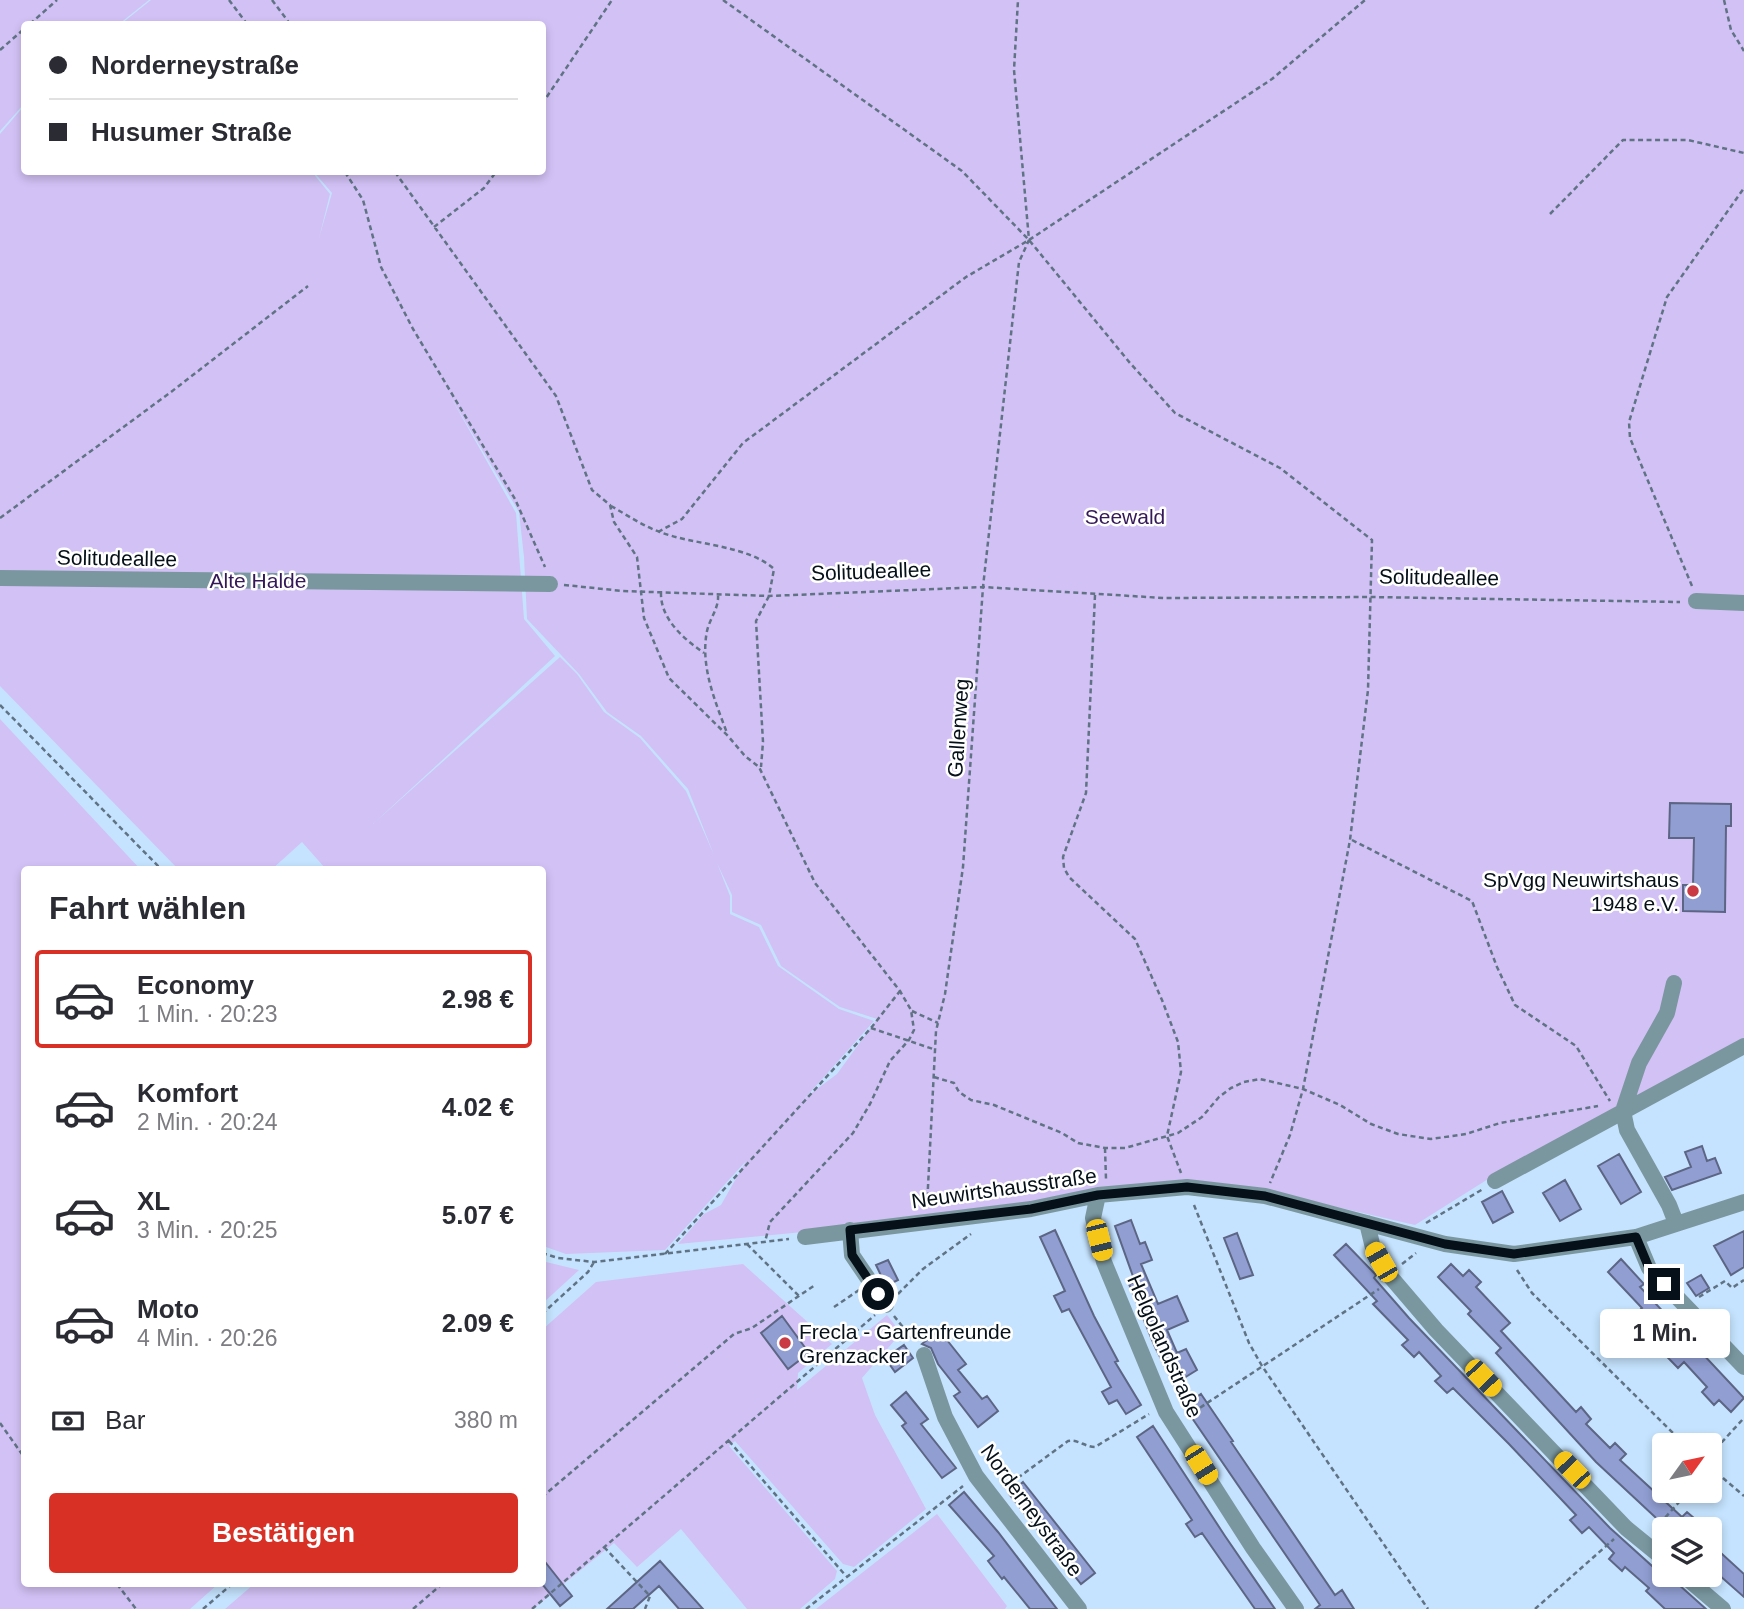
<!DOCTYPE html>
<html lang="de">
<meta charset="utf-8">
<style>
body{margin:0;font-family:Arial,sans-serif;background:#f2f2f3;color:#2b2b33;height:100vh;display:flex;flex-direction:column;font-size:26px;white-space:nowrap}
*{box-sizing:border-box;margin:0}
p{font-size:23px;color:#7c7c81}
.icon{flex:none;width:38px;height:38px;fill:none;stroke:currentColor;stroke-width:2;stroke-linecap:round;stroke-linejoin:round}
.map{position:relative;flex:1;overflow:hidden}
.drawer{position:absolute;left:21px;top:866px;width:525px;height:721px;display:flex;flex-direction:column;background:#fff;border-radius:7px;box-shadow:0 4px 10px #0003}
.drawer>*{flex:none}
.hud{position:absolute;left:21px;top:21px;width:525px;height:154px;border-radius:7px;box-shadow:0 4px 10px #0003;display:grid;align-content:center;height:154px;padding:0 28px;background:#fff}
.needle{width:46px;rotate:57deg}
.controls{position:absolute;left:1652px;top:1433px;display:grid;gap:14px}
.controls a{display:grid;place-items:center;width:70px;height:70px;border-radius:7px;background:#fff;box-shadow:0 4px 10px #0003;font-size:35px}
.end{position:absolute;width:32px;height:32px;margin:-16px;border:9px solid #061019;background:#fff;box-shadow:0 0 0 4px #fff}
.from{border-radius:50%}
.bubble{position:absolute;height:49px;border-radius:7px;background:#fff;box-shadow:0 4px 10px #0003;font-size:23px;font-weight:700;line-height:49px;text-align:center}
.car{position:absolute;width:21px;height:42px;margin:-21px -10px;border-radius:9px;box-shadow:0 0 5px 2px #0007;background:linear-gradient(#f5c518 24%,#345 0 40%,#f5c518 0 76%,#345 0 86%,#f5c518 0)}
.hud b{display:flex;align-items:center;gap:24px;height:66px;font-size:26px}
.hud b+b{border-top:2px solid #e1e1e2}
.hud i{width:18px;height:18px;background:#2b2b33}
ul{padding:0;list-style:none}
li{display:flex;align-items:center;gap:21px;height:98px;margin:0 14px 10px;padding:0 14px;border:4px solid transparent;border-radius:7px}
li div{flex:1}
li b{display:block;font-size:26px}
li em{font-style:normal;font-weight:700}
li.active{border-color:#d93025}
li>.icon{width:63px;height:63px;stroke-width:1.5}
h2{padding:0 28px;font-size:32px;line-height:84px}
.pay{display:flex;align-items:center;gap:18px;height:77px;padding:0 28px;font-size:26px}
.pay p{margin-inline-start:auto}
.cta{display:flex;gap:14px;margin-top:auto;padding:14px 28px}
.cta a{flex:1;height:80px;border-radius:7px;background:#d93025;color:#fff;font-size:28px;font-weight:700;line-height:80px;text-align:center}
.map>svg:first-child{display:block}
.green{fill:#d2c1f5;fill-rule:evenodd}
.building{fill:#909ed2;stroke:#5d6584;stroke-width:2}
.lines{fill:none;stroke-linecap:round;stroke-linejoin:round}
.path{stroke:#607385;stroke-width:2.5;stroke-dasharray:5 3.5;stroke-linecap:butt}
.minor{stroke:#7a97a0;stroke-width:16}
.route{stroke:#061019;stroke-width:9}
.poi-dot{fill:#ca3a45;stroke:#fff;stroke-width:2.5}
.labels{text-anchor:middle;dominant-baseline:central;stroke-width:5;stroke-linejoin:round;paint-order:stroke}
.park-label{font-size:21px;fill:#341857;stroke:#fff}
.street-label{font-size:21px;fill:#061019;stroke:#fff}
.poi-label{font-size:21px;fill:#061019;stroke:#fff;text-anchor:end}
</style>
<div class="map">
<svg width="1744" height="1609" viewBox="0 0 1744 1609">
<rect width="100%" height="100%" fill="#c5e3fe"/>
<path class="green" d="M0 0H149L119 24H24V104L0 131Z
M151 0H1744V1042L1512 1164 1415 1225 1263 1190 1030 1204 803 1232 678 1244 704 1214 721 1205 746 1161 665 1250 566 1254 543 1246 542 870H323L325 868 302 842 271 870H179L0 686V134L24 106V172H312L330 194 319 238 332 193 314 172H542V24H121ZM450 396 519 512 524 557 527 619 579 674 607 712 641 736 688 789 714 855 686 791 640 738 604 712 577 674 560 657 373 824 555 656 524 619 516 513ZM717 863 732 895V912L761 925 781 966 840 1007 877 1019 837 1074 805 1098 874 1021 839 1009 778 966 759 927 730 914V896Z
M0 719 141 870H24V1584H218L190 1609H0Z
M542 1261 579 1270 543 1303H542Z
M743 1264 832 1344 798 1373 797 1390 887 1315 901 1333 862 1378 875 1415 926 1509 854 1567 843 1564 735 1441 729 1446 837 1571 835 1579 800 1609H747L681 1529 637 1567 614 1543 533 1609H225L254 1584H542L543 1329 596 1282Z
M937 1514 1007 1606 1005 1609H816Z"/>
<path class="building" d="M1670 803 1731 804V826H1726L1725 912 1683 911V885H1693L1694 838H1669Z
M1702 1146 1707 1161 1715 1158 1721 1173 1672 1190 1665 1177 1691 1167 1685 1152Z
M1619 1154 1641 1192 1621 1204 1598 1166Z
M1565 1180 1581 1209 1560 1221 1543 1193Z
M1502 1191 1513 1212 1493 1223 1482 1202Z
M1131 1220 1140 1244 1145 1242 1152 1260 1141 1264 1158 1304 1177 1296 1188 1321 1167 1330 1177 1353 1186 1349 1197 1370 1174 1384 1155 1347 1129 1284 1135 1282 1115 1226Z
M1055 1230 1094 1316 1118 1361 1115 1362 1141 1405 1126 1414 1117 1400 1109 1404 1102 1392 1111 1387 1069 1309 1062 1312 1054 1296 1065 1291 1040 1237Z
M1744 1231V1267L1731 1275 1714 1246Z
M1237 1233 1253 1275 1240 1279 1224 1238Z
M1346 1244 1376 1275 1374 1278 1409 1318 1610 1528 1661 1574 1664 1571V1575H1668L1706 1609H1665L1646 1591 1649 1588 1625 1567 1622 1571 1609 1559 1614 1553 1589 1527 1582 1533 1570 1520 1576 1515 1509 1444 1453 1388 1447 1393 1435 1381 1441 1376 1419 1352 1414 1357 1402 1345 1408 1340 1373 1304 1377 1301 1334 1255Z
M1621 1259 1644 1284 1640 1287 1744 1398 1731 1412 1719 1400 1714 1405 1702 1392 1707 1387 1684 1362 1678 1368 1642 1331 1648 1325 1637 1313 1642 1308 1608 1272Z
M888 1260 898 1280 886 1286 876 1265Z
M1451 1264 1463 1276 1469 1270 1481 1282 1476 1287 1510 1323 1501 1331 1576 1412 1581 1407 1591 1419 1586 1424 1610 1448 1615 1443 1626 1454 1620 1460 1682 1517 1687 1512 1708 1530H1669L1596 1462 1496 1353 1501 1348 1468 1314 1471 1311 1438 1277Z
M1701 1275 1709 1288 1696 1296 1687 1283Z
M782 1316 809 1353 788 1369 761 1333Z
M939 1330 966 1364 958 1370 982 1399 987 1396 998 1411 978 1427 954 1396 960 1392 938 1364 931 1348 922 1344Z
M904 1345 913 1358 895 1372 885 1358Z
M906 1392 928 1419 921 1424 956 1468 942 1478 902 1426 906 1423 891 1405Z
M1201 1394 1233 1441 1231 1442 1335 1595 1342 1590 1354 1609H1315L1320 1605 1190 1415 1185 1405Z
M1153 1426 1225 1536 1275 1609H1255L1202 1533 1195 1537 1186 1524 1192 1520 1137 1437Z
M1023 1482 1095 1573 1081 1584 1009 1494Z
M964 1492 998 1532 1057 1609H1030L1004 1577 1002 1579 988 1561 994 1556 949 1505Z
M1710 1543 1744 1574V1597L1710 1567Z
M542 1558 572 1596 560 1606 542 1584Z
M660 1561 703 1609H679L659 1586 633 1609H607Z"/>
<g class="lines">
<path class="path" d="M229 0 247 24
M272 0 290 24
M723 0 962 171 1029 240 1130 363 1175 413 1280 468 1372 540 1368 690 1350 840 1303 1089 1290 1135 1270 1183
M1724 0 1731 30 1744 51
M30 24 57 0
M0 50 24 29
M542 104 612 0
M345 172 363 200 381 267 413 329 515 499 545 567
M395 172 556 396 592 490 610 505 614 522 637 557 644 618 669 678 728 736 745 756 759 767 815 883 900 991 911 1010 914 1030 909 1040 890 1061 870 1104 853 1133 770 1222 765 1242
M1550 214 1623 140H1688L1744 153
M434 227 484 188 496 172
M611 506C627 515 643 526 660 532 693 545 748 545 774 569L769 596 756 621 763 742 761 767
M0 518 171 392 308 286
M658 532 682 519 743 443 966 277 1029 240 1272 79 1365 0
M564 585 623 591 769 596 983 587 1164 598 1371 597 1680 602
M1692 586 1630 438 1629 422 1667 297 1744 188
M661 592C660 619 684 639 704 653
M718 595C719 608 710 618 707 631 700 666 715 701 727 733
M1095 595 1086 793 1063 857 1064 868 1069 877 1135 939 1162 1000 1178 1042 1181 1072 1167 1136 1181 1173
M0 705 162 870
M1352 840 1472 901 1497 967 1515 1005 1576 1046 1610 1101
M912 1011 938 1023
M871 1028 936 1050
M934 1077 954 1083 959 1092 971 1100 994 1105 1062 1133 1078 1143 1105 1148H1125L1178 1133 1202 1117 1219 1097 1231 1088 1244 1082 1260 1079 1303 1089 1340 1105 1371 1124 1398 1134 1431 1139 1466 1134 1500 1123 1598 1106
M1105 1148 1106 1179
M1194 1205 1249 1343 1262 1366 1428 1609
M927 1206 936 1031 945 994 963 867 983 587 1019 262 1029 240 1014 70 1018 0
M1426 1223 1483 1189
M747 1244 799 1296
M542 1253 558 1258 594 1262 789 1239
M665 1254 871 1028 900 991
M1402 1264 1416 1253
M1517 1270 1532 1293 1686 1446
M898 1294 923 1269 971 1234
M1699 1297 1725 1281 1732 1288 1744 1280
M834 1307 859 1290
M542 1314 588 1272 594 1262
M894 1316 914 1341
M1186 1417 1379 1289
M0 1423 24 1457
M729 1441 846 1576
M1710 1455 1744 1418
M1710 1467 1744 1496
M1004 1488 1068 1441C1078 1439 1085 1447 1095 1447L1149 1414
M542 1497 734 1334 752 1328 815 1285
M1654 1530 1689 1491
M604 1547 650 1596 645 1609
M117 1584 136 1609
M203 1609 232 1584
M413 1609 442 1584
M532 1609 875 1315
M806 1609 963 1486
M1535 1609 1614 1539"/>
<path class="minor" d="M0 578 550 584
M1696 601 1744 603
M1674 983 1667 1013 1639 1063 1623 1111 1627 1130 1669 1205 1676 1223
M1495 1181 1744 1046
M1098 1195 1093 1218 1104 1262 1166 1412 1253 1548 1296 1609
M1367 1223 1373 1248 1389 1275 1436 1330 1626 1528 1664 1559
M850 1230 852 1255 886 1305
M805 1237 1031 1209 1098 1195 1187 1187 1265 1196 1445 1244 1514 1254 1636 1237 1744 1202
M1636 1237 1649 1268 1744 1367
M924 1355 945 1417 976 1476 1079 1609
M1683 1575 1723 1609"/>
</g>
<g class="lines">
<path class="route" d="M878 1294 852 1255 850 1230 1031 1209 1098 1195 1187 1187 1265 1196 1445 1244 1514 1254 1636 1237 1649 1268 1664 1284"/>
</g>
<g class="poi-dot">
<circle cx="1693" cy="891" r="7"/>
<circle cx="785" cy="1343" r="7"/>
</g>
<g class="labels">
<g class="park-label">
<text x="1125" y="516">Seewald</text>
<text x="258" y="580">Alte Halde</text>
</g>
<g class="street-label">
<text transform="translate(117 558) rotate(1)">Solitudeallee</text>
<text transform="translate(871 571) rotate(-2)">Solitudeallee</text>
<text transform="translate(1439 577) rotate(1)">Solitudeallee</text>
<text transform="translate(958 728) rotate(-86)">Gallenweg</text>
<text transform="translate(1004 1188) rotate(-8)">Neuwirtshausstraße</text>
<text transform="translate(1165 1346) rotate(66)">Helgolandstraße</text>
<text transform="translate(1032 1510) rotate(54)">Norderneystraße</text>
</g>
<g class="poi-label">
<text x="1679" y="879">SpVgg Neuwirtshaus<tspan x="1679" dy="24">1948 e.V.</tspan></text>
<text x="799" y="1331" text-anchor="start">Frecla - Gartenfreunde<tspan x="799" dy="24">Grenzacker</tspan></text>
</g>
</g>
</svg>
<div class="controls">
<a><svg class="needle" viewBox="-14 -14 28 28"><path d="M0-13l5 13h-10z" fill="#e53935"/><path d="M0 13l5-13h-10z" fill="#7c7c81"/></svg></a>
<a><svg class="icon" aria-label="layers" viewBox="0 0 24 24"><path d="M12 4l9 5-9 5-9-5zM3 14l9 5 9-5"/></svg></a>
</div>
<i class="end from" style="left:878px;top:1294px"></i>
<i class="end" style="left:1664px;top:1284px"></i>
<div class="bubble" style="left:1600px;top:1309px;width:130px">1 Min.</div>
<i class="car" style="left:1099px;top:1240px;rotate:166deg"></i>
<i class="car" style="left:1381px;top:1262px;rotate:330deg"></i>
<i class="car" style="left:1483px;top:1378px;rotate:136deg"></i>
<i class="car" style="left:1201px;top:1465px;rotate:148deg"></i>
<i class="car" style="left:1572px;top:1470px;rotate:316deg"></i>
<div class="hud">
<b><i class="from"></i>Norderneystraße</b>
<b><i></i>Husumer Straße</b>
</div>
<section class="drawer">
<h2>Fahrt wählen</h2>
<ul>
<li class="active"><svg class="icon" aria-label="car" viewBox="0 0 24 24"><path d="M5 17H2v-5l4-1 3-4h7l3 4 3 1v5h-3M9 17h6M6 11h13"/><circle cx="7" cy="17" r="2"/><circle cx="17" cy="17" r="2"/></svg><div><b>Economy</b><p>1 Min. · 20:23</p></div><em>2.98 €</em></li>
<li><svg class="icon" aria-label="car" viewBox="0 0 24 24"><path d="M5 17H2v-5l4-1 3-4h7l3 4 3 1v5h-3M9 17h6M6 11h13"/><circle cx="7" cy="17" r="2"/><circle cx="17" cy="17" r="2"/></svg><div><b>Komfort</b><p>2 Min. · 20:24</p></div><em>4.02 €</em></li>
<li><svg class="icon" aria-label="car" viewBox="0 0 24 24"><path d="M5 17H2v-5l4-1 3-4h7l3 4 3 1v5h-3M9 17h6M6 11h13"/><circle cx="7" cy="17" r="2"/><circle cx="17" cy="17" r="2"/></svg><div><b>XL</b><p>3 Min. · 20:25</p></div><em>5.07 €</em></li>
<li><svg class="icon" aria-label="car" viewBox="0 0 24 24"><path d="M5 17H2v-5l4-1 3-4h7l3 4 3 1v5h-3M9 17h6M6 11h13"/><circle cx="7" cy="17" r="2"/><circle cx="17" cy="17" r="2"/></svg><div><b>Moto</b><p>4 Min. · 20:26</p></div><em>2.09 €</em></li>
</ul>
<div class="pay"><svg class="icon" aria-label="cash" viewBox="0 0 24 24"><path d="M3 7h18v10H3z"/><circle cx="12" cy="12" r="2"/></svg>Bar<p>380 m</p></div>
<div class="cta"><a>Bestätigen</a></div>
</section>
</div>
